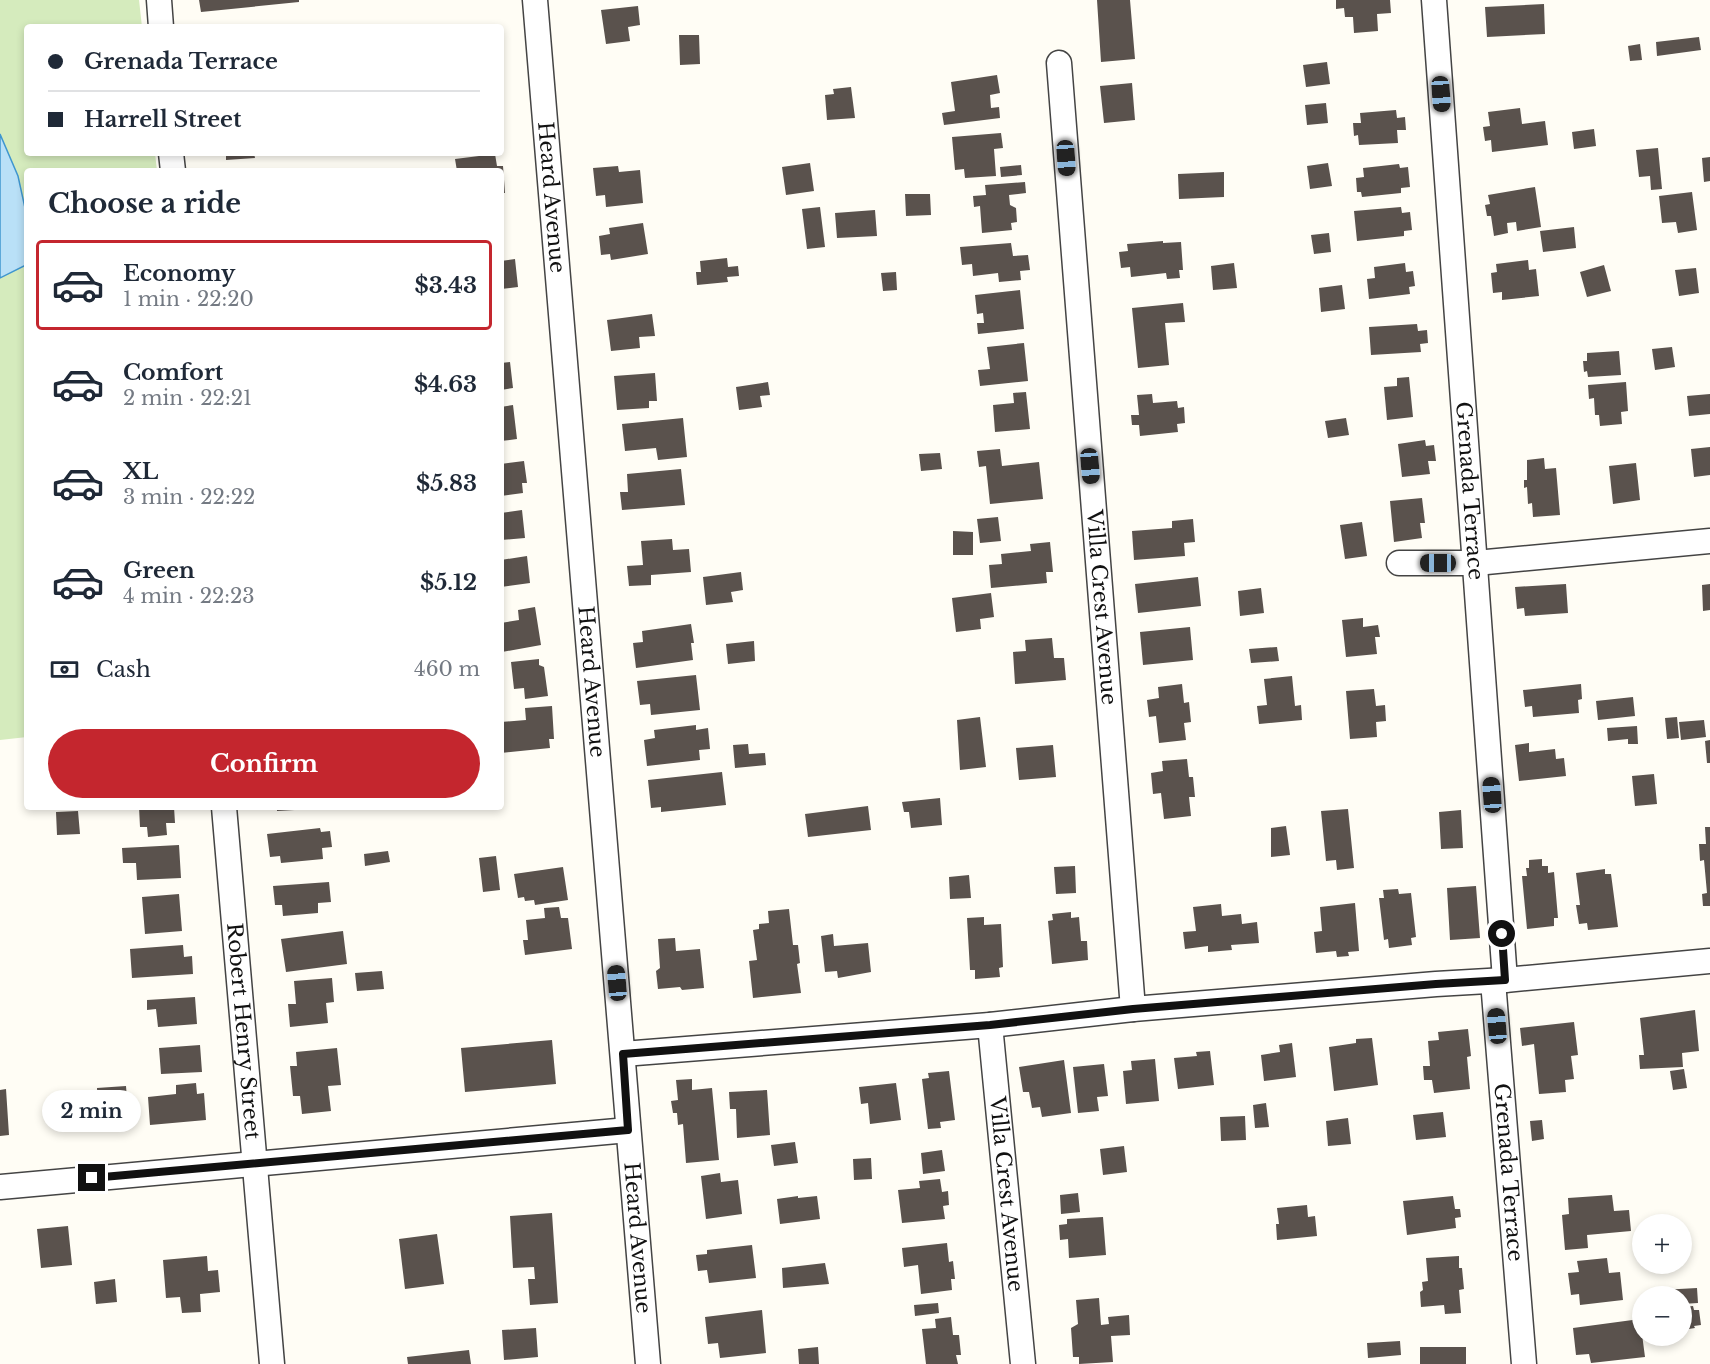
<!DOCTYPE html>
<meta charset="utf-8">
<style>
body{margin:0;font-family:"Libre Baskerville",serif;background:#f6f6f7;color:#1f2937;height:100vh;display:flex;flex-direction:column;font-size:22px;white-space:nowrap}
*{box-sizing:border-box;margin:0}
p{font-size:20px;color:#747a83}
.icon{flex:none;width:33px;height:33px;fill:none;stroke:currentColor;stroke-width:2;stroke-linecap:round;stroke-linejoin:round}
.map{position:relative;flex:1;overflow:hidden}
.panel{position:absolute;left:24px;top:168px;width:480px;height:642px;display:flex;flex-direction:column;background:#fff;border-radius:6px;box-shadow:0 3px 9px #0003}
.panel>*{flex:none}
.hud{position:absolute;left:24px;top:24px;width:480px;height:132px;border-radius:6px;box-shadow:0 3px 9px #0003;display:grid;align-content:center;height:132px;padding:0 24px;background:#fff}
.tools{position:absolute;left:1632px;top:1214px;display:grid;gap:12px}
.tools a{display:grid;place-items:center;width:60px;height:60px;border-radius:50%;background:#fff;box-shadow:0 3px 9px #0003;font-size:30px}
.end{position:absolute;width:27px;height:27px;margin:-14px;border:8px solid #111;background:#fff;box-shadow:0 0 0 3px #fff}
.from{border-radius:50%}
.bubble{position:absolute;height:42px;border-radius:21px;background:#fff;box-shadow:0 3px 9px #0003;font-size:20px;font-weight:700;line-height:42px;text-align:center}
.car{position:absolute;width:18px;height:36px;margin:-18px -9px;border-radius:8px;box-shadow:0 0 4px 2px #0007;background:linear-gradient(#222 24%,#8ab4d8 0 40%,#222 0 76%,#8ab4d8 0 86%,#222 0)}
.hud b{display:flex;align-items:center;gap:21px;height:57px;font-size:22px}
.hud b+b{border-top:2px solid #e0e1e3}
.hud i{width:15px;height:15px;background:#1f2937}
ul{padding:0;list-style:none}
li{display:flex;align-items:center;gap:18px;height:90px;margin:0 12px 9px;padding:0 12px;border:3px solid transparent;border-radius:6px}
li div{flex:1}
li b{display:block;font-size:22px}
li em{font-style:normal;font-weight:700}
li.current{border-color:#c4262e}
li>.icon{width:54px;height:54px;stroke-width:1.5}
h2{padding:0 24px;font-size:27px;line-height:72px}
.pay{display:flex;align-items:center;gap:15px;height:66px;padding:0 24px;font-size:22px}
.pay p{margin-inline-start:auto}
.cta{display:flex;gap:12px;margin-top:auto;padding:12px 24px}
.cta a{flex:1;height:69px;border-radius:36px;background:#c4262e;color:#fff;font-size:24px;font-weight:700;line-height:69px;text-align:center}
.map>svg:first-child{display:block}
.green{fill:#d5ebbd}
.water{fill:#b9e0f7;stroke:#3f96cf;stroke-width:1.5}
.building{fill:#5a524d}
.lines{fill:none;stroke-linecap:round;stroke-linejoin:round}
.minor-casing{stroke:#444;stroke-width:27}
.minor{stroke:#fff;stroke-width:24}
.route{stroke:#111;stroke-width:8}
.labels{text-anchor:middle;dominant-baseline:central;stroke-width:6;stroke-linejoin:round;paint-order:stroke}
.street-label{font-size:21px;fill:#111;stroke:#fff}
</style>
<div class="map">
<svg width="1710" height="1364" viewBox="0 0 1710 1364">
<rect width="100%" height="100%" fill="#fffdf5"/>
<path class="green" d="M0 0H139L142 27H27V153H155L157 171H27V737L0 740Z"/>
<path class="water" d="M0 134 18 176 27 217 26 265 0 278Z"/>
<path class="building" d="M199 0H299V2L201 12Z
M1097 0H1130L1135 59 1101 62Z
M1336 0H1390L1391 13 1377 14 1378 31 1354 33 1353 17H1345L1344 8 1336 9Z
M1544 4 1545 34 1487 37 1485 7Z
M638 6 640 25 628 27 630 41 606 44 601 10Z
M679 35H699L700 64 680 65Z
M1699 37 1701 50 1657 56 1656 42Z
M1640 44 1642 60 1630 61 1628 46Z
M1327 62 1330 84 1306 87 1303 65Z
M997 75 1000 93 990 95 991 108 999 107 1000 118 944 125 942 113 955 111 951 82Z
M1132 83 1135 120 1104 123 1100 86Z
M851 87 855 118 827 120 825 95 834 94 833 89Z
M1326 103 1328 123 1307 125 1305 105Z
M1520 108 1522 124 1545 121 1548 145 1492 152 1491 140 1485 141 1483 127 1490 126 1488 112Z
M1396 110 1397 118 1405 117 1406 130H1397L1398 143 1359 145 1358 135 1354 136 1353 123H1361L1360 113Z
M1594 129 1596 146 1574 149 1572 132Z
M1001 133 1003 148 994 149 996 176 965 178 964 169 955 170 952 137Z
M1658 148 1662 189 1651 190 1650 176 1639 177 1636 150Z
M226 153H254L255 158 226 160Z
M495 154 497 166H503L505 193H501V171H457L455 159Z
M1710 157V181L1704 182 1702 158Z
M810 163 814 191 786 195 782 167Z
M1328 163 1332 186 1310 189 1307 166Z
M1399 164 1400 168 1408 167 1410 187 1401 188V193L1362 197 1361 192H1357L1356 178 1364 177 1363 168Z
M1021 165 1022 175 1001 177 1000 167Z
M618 166 619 172 640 170 643 203 606 207 605 195 596 196 593 168Z
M1224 172V197L1179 199 1178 174Z
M1025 182 1026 193 1009 195 1010 205 1016 208 1017 222 1011 223 1012 230 982 233 980 206 974 207 973 196 986 195 985 185Z
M1535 187 1541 227 1517 231 1516 222 1507 223 1508 233 1494 236 1491 216H1487L1485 205 1490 204 1488 195Z
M1692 192 1697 230 1678 233 1676 222 1662 223 1659 196Z
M905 194H930L931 215 906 216Z
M820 207 825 247 807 249 802 209Z
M1401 207 1402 213 1410 212 1412 230 1404 231V236L1357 241 1354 211Z
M875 210 877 236 837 238 835 213Z
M643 223 648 254 611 260 610 254 601 255 599 236 610 234 609 228Z
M1574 227 1576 248 1543 252 1540 231Z
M1329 233 1331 252 1314 254 1311 235Z
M1163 241V243L1181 242 1183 270H1179L1180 278 1167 279 1166 273 1131 277 1130 267 1121 268 1119 252 1128 251 1127 244Z
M1011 243 1013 256 1028 255 1030 270 1020 271 1021 280 999 282 998 273 973 276 972 264 962 265 960 247Z
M727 258 728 267 738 266 739 276 727 277 728 282 697 285 696 272H701L700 261Z
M515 259 518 287 501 289V261Z
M1528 260 1529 270 1536 269 1539 296 1502 300V292L1493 293 1491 273 1497 272 1496 264Z
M1234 263 1237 288 1213 290 1211 266Z
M1405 263 1406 272 1413 271 1415 286 1409 287 1410 294 1369 299 1367 279 1375 278 1374 267Z
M1604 265 1611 291 1587 297 1580 272Z
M1696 268 1699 293 1679 296 1675 270Z
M896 272 897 290 883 291 881 273Z
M1342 285 1345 309 1321 312 1319 288Z
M1020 290 1024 329 978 334 977 323H984L983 313 977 314 975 295Z
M1183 303 1185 322 1165 323 1169 365 1138 368 1132 308Z
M652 314 655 336 639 337 640 348 611 351 607 320Z
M1417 324 1418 331 1427 330 1428 343 1420 344 1421 352 1371 355 1369 327Z
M1024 343 1028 381 980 386 978 370 990 369 987 347Z
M1672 347 1675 367 1655 370 1652 349Z
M1619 351 1621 375 1588 377 1587 371 1584 372 1583 361H1587V353Z
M510 362 513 388 501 390V363Z
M655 373 657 401H649V408L617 410 614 376Z
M1409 377 1413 417 1387 420 1384 387 1397 386V378Z
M768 382 770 395 760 396 762 407 739 410 736 387Z
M1626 382 1628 411 1621 412 1622 424 1600 426 1599 415H1595L1594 398 1589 399 1588 385Z
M1026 392 1030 429 995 432 993 405 1014 403 1013 393Z
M1152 394 1153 403 1177 401 1178 408 1184 407 1185 423 1177 424 1178 432 1140 436 1139 425H1132L1131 415H1139L1137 395Z
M1710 394V414L1689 416 1687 396Z
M513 405 517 439 501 441V407Z
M683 418 687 457 658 460 656 448 625 451 622 424Z
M1346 418 1349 435 1328 438 1325 421Z
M1425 440 1426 446 1434 445 1436 461H1428L1430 474 1402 477 1398 444Z
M1710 447V475L1694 477 1691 449Z
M1000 449 1002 466 1039 462 1043 499 990 504 986 466 979 467 977 451Z
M940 453 942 469 921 471 919 454Z
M1544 458 1545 469 1556 468 1560 515 1533 517 1532 503 1528 504 1527 487 1524 488V480H1527V460Z
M524 461 527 483H522L523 493 501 496V464Z
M1636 463 1640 500 1613 504 1609 466Z
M681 469 685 505 622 510 620 492H628L627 474Z
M1422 498 1425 523H1420L1422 538 1394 542 1390 501Z
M522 510 525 538 501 540V513Z
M998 517 1001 541 980 543 977 519Z
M1193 519 1195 542 1184 543 1185 556 1134 560 1132 531 1172 528V521Z
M1362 522 1367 556 1345 559 1340 525Z
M953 531 973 532V555H953Z
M672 539 673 550 689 549 691 572 651 575V585L629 586 627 566 643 565 641 541Z
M1050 542 1053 572H1046L1047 583 991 588 989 565 1002 564 1001 554 1031 551 1030 544Z
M527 556 530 583 501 587V560Z
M741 572 743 590 731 592 733 602 706 605 703 577Z
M1198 577 1201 606 1138 613 1135 584Z
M1566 584 1568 613 1525 616 1524 608 1517 609 1515 587Z
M1710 584V610L1703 611 1702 585Z
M1261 588 1264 613 1240 616 1238 591Z
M991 593 994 617 980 619 981 629 956 632 952 598Z
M535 607 541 645 502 652 501 623 519 620 518 610Z
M1363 618V627L1378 625 1380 637H1375L1377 654 1346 657 1342 620Z
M691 624 694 643H691L693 660 636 668 633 643 643 642 642 631Z
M1190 627 1193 660 1143 665 1140 632Z
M1052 638 1054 658H1064L1066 680 1015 684 1013 652 1026 651 1025 640Z
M754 641 755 661 728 664 726 644Z
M1277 647 1279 661 1251 663 1249 649Z
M539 659V665L544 667 548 696 525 699 524 688 514 689 511 662Z
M696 675 700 710 651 715 650 704 640 705 637 681Z
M1292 676 1295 706 1301 705 1302 720 1259 724 1257 706 1267 705 1264 679Z
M1182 684 1184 703 1189 702 1191 722 1184 723 1186 740 1159 743 1156 716 1149 717 1147 700 1159 698 1158 687Z
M1581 684 1582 699 1578 700 1579 713 1533 717 1532 706 1525 707 1523 690Z
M1374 689 1376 706 1385 705 1386 721 1376 722 1377 737 1350 739 1346 691Z
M1633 697 1635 716 1598 720 1596 701Z
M552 706 554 739H549L550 748 501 753V722L526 720 525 708Z
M980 717 986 767 960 770 957 720Z
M1677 717 1679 738 1667 739 1665 718Z
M1704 720 1706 737 1681 740 1679 722Z
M696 725V730L708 728 710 749 699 750 700 760 647 766 644 740 655 738 654 730Z
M1637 726 1638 744H1628V739L1608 741 1607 728Z
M1710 740V763H1707L1705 741Z
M1529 743V752L1555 749 1556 759 1564 758 1566 776 1519 781 1515 745Z
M748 744 749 754 765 753 766 765 735 768 733 745Z
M1053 745 1056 777 1019 780 1016 748Z
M1187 759 1189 777H1193L1195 797H1189L1191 816 1164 819 1161 793 1153 794 1151 773 1163 771 1162 761Z
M722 772 726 805 661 812V807L651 808 648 780Z
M1654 774 1657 804 1635 806 1632 776Z
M940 798 942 825 911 828 909 812H904L902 802Z
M868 806 871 830 808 837 805 814Z
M139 807H174L175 823H166L167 835 148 837 147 827H140Z
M277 807H311L312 809 277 811Z
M1348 809 1354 868 1337 870 1336 860 1326 861 1321 811Z
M1461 810 1463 848 1441 849 1439 812Z
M78 811 80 834 57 835 56 812Z
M1286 826 1290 855 1271 857V828Z
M1705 827H1710V906H1703L1702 894 1707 893 1704 860 1700 861 1699 844H1706Z
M320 828 321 832 330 831 332 847 322 848 323 859 281 863 280 856 270 857 267 834Z
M179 845 181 878 137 880 136 863H123L122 848Z
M388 851 390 862 365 866 364 854Z
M496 856 500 890 483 892 479 858Z
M1542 859V866H1548V873L1554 872 1558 918H1554V926L1527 929 1522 876H1527L1526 868H1529V860Z
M1075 866 1076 893 1056 894 1054 867Z
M563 867 568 900 535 905 534 900 525 901 524 897 518 898 514 874Z
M1605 869V874H1611L1618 927 1588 930 1587 923 1579 924 1576 905H1580L1576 873Z
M969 875 971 898 950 899 949 877Z
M329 882 331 902 318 903V913L283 916 282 905H275L273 886Z
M1476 886 1480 938 1450 940 1447 888Z
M1398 889 1399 894 1411 893 1416 937 1411 938 1412 945 1389 948 1388 939 1384 940 1379 898H1384L1383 890Z
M179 894 182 931 145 934 142 897Z
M1355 903 1359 951 1348 952 1349 956 1337 957 1336 951 1316 953 1314 932 1322 931 1320 907Z
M1221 904 1222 916 1241 914 1242 924 1257 922 1259 943 1231 945 1232 950 1208 952V946L1185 949 1183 932 1196 931 1193 907Z
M559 907 561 918H568L572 949 525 955 523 940H528L526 920 545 918 544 908Z
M789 909 793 945H798L800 963 797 964 801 993 753 998 749 961 757 960 753 930 759 929V924L769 923 768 911Z
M1071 912V918L1079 917 1081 941H1087L1088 960 1052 964 1048 921 1053 920 1052 914Z
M984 917V925L1001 924 1003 967 999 968 1000 977 975 979V970H970L967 918Z
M343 931 347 964 286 972 281 939Z
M833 934 834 946 868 943 871 972 838 978 837 971 825 972 821 936Z
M675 938 676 951 700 949 704 988 682 990 680 987 658 989 656 971 660 968 658 939Z
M183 945 184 957 192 956 193 974 132 978 130 949Z
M382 971 384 989 357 991 355 973Z
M332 978 334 1002 326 1003 328 1023 290 1027 288 1004H296L294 981Z
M195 997 197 1024 158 1027 156 1009 147 1010V1000Z
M1695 1010 1699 1051 1682 1053 1683 1067 1640 1069 1639 1055H1644L1640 1018Z
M1574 1022 1578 1055 1571 1056 1574 1079 1565 1080 1566 1092 1539 1094 1534 1044 1522 1046 1520 1028Z
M1468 1029 1471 1056 1467 1057 1470 1089 1434 1093 1432 1080H1424L1423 1066H1430L1428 1041 1439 1040 1438 1032Z
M1372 1038 1378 1085 1334 1091 1329 1047 1356 1043V1039Z
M552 1040 556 1084 465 1092 461 1048Z
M1292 1043 1296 1077 1264 1081 1261 1055 1280 1052 1279 1045Z
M200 1045 202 1072 161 1074 159 1048Z
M337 1048 341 1085 328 1086 331 1111 302 1114 300 1096H293L290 1066H297L296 1052Z
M1210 1051 1214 1085 1178 1089 1174 1058 1197 1056 1196 1052Z
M1155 1059 1159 1101 1126 1104 1123 1071 1132 1070 1131 1061Z
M1064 1060 1071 1113 1042 1117 1040 1107 1032 1108 1029 1092H1023L1019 1067Z
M1104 1064 1108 1096 1097 1097 1099 1111 1078 1113 1073 1067Z
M1684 1069 1687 1088 1673 1090 1670 1071Z
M949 1071 955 1120 940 1122 941 1128 928 1129 922 1079 929 1078 928 1073Z
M692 1079V1090L712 1088 719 1160 686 1163 683 1124 678 1125 677 1113H673L671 1101 678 1100 676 1080Z
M196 1083 197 1094 204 1093 206 1120 150 1125 148 1097 176 1094V1085Z
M896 1083 901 1120 870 1124 868 1103 861 1104 859 1087Z
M126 1086 128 1112 98 1114 97 1088Z
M6 1089 9 1135 0 1136V1090Z
M767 1090 770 1135 737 1138 736 1109H730L729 1092Z
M1266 1103 1269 1127 1255 1128 1253 1105Z
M1443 1112 1446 1137 1416 1140 1413 1115Z
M1245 1116 1246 1140 1221 1141 1220 1117Z
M1348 1118 1351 1144 1328 1146 1326 1121Z
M1542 1120 1544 1139 1532 1141 1530 1121Z
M795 1142 798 1163 774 1166 771 1145Z
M1124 1146 1127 1172 1103 1175 1100 1149Z
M942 1150 945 1171 923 1174 921 1153Z
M871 1158 872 1179 854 1180 853 1159Z
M720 1173 721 1182 738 1180 742 1214 706 1219 701 1176Z
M940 1179 942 1192 948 1191 949 1205 943 1206 945 1219 902 1223 898 1190 920 1188 919 1181Z
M1078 1193 1080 1212 1061 1214 1060 1195Z
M1612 1195 1614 1211 1629 1210 1631 1231 1587 1235 1588 1248 1565 1250 1562 1215 1569 1214 1568 1198Z
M798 1196V1198L817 1196 820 1219 780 1224 777 1199Z
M1453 1196 1455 1209H1460L1461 1217 1455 1218 1456 1228 1407 1235 1403 1201Z
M1307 1205 1308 1217 1315 1216 1317 1236 1277 1240 1276 1224H1279L1277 1208Z
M552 1213 558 1303 530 1305 528 1279H535L534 1267 513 1268 510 1216Z
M1103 1217 1106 1255 1069 1258 1068 1239 1060 1240 1059 1225 1067 1224V1219Z
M68 1226 72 1265 41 1268 37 1229Z
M437 1234 444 1284 405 1289 399 1239Z
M947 1243 949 1262 953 1261 955 1279H951L952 1290 921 1294 918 1265 904 1267 902 1248Z
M752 1245 756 1278 709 1283 707 1270 698 1271 696 1255 707 1254V1250Z
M207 1256 208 1271 218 1270 220 1292 200 1294 201 1312 182 1313 180 1297 166 1298 163 1260Z
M1459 1256V1268H1462L1464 1289 1459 1290 1461 1313 1445 1314 1444 1305 1421 1307 1420 1292 1423 1290 1422 1282 1428 1281 1426 1258Z
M1607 1258 1609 1273 1620 1272 1623 1300 1580 1305 1579 1294 1571 1295 1568 1273 1579 1272 1577 1261Z
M825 1263 829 1284 783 1288 782 1268Z
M115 1279 117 1302 96 1304 94 1282Z
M1697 1288 1698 1303 1682 1304V1296H1662L1661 1290Z
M1099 1298 1101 1325 1109 1324 1108 1317 1129 1315 1130 1335 1111 1336 1113 1362 1079 1364V1357H1073L1071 1328 1078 1324 1076 1300Z
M938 1303 939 1313 915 1316 914 1305Z
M1693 1306 1694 1310H1699L1701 1325 1694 1326 1695 1328 1682 1330V1307Z
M762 1310 766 1353 720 1358 718 1343 708 1344 705 1317Z
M951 1317 953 1335H959L961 1355H956L958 1364H926L922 1329 936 1328 935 1319Z
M1640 1319 1645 1357 1591 1363 1589 1354 1576 1355 1573 1328Z
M536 1328 538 1357 504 1360 502 1330Z
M1400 1341 1401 1355 1368 1358 1367 1343Z
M818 1347 819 1364H799L798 1349Z
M1420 1347H1466V1364H1420Z
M469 1350 471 1364H408L407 1357Z"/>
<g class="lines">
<g class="minor-casing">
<g id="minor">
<path d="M159 0 161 27"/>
<path id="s1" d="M535 0 648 1364"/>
<path id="s2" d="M1434 0 1505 980"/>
<path id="s3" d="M1059 63 1133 1009"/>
<path d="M171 153 173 171"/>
<path d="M1399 563H1476L1710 541"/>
<path id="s4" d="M224 807 272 1364"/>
<path id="s5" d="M1493 981 1524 1364"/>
<path id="s6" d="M990 1025 1023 1364"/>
<path d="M623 1054 990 1025 1133 1009 1436 984 1505 980 1710 961"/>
<path d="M0 1187 628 1130"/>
</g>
</g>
<use href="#minor" class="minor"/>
</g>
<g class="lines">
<path class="route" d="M92 1178 628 1130 623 1054 990 1025 1133 1009 1436 984 1505 980 1502 934"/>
</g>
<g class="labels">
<g class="street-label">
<text stroke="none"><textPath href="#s1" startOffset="198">Heard Avenue</textPath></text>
<text stroke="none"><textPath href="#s2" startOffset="492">Grenada Terrace</textPath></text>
<text stroke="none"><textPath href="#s3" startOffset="546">Villa Crest Avenue</textPath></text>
<text stroke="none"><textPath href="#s1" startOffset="684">Heard Avenue</textPath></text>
<text stroke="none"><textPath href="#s4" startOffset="225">Robert Henry Street</textPath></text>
<text stroke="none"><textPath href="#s5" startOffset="192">Grenada Terrace</textPath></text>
<text stroke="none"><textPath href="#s6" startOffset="170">Villa Crest Avenue</textPath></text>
<text stroke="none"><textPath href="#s1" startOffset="1242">Heard Avenue</textPath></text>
</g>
</g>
</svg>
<div class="tools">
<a>+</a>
<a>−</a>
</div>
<i class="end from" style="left:1502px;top:934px"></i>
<i class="end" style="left:92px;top:1178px"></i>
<div class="bubble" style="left:42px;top:1090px;width:99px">2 min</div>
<i class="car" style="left:1441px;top:94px;rotate:176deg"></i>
<i class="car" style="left:1066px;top:158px;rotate:176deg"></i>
<i class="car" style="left:1090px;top:466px;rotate:175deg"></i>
<i class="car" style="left:1438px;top:563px;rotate:270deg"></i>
<i class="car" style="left:1492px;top:795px;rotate:356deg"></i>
<i class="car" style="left:617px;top:983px;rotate:355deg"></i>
<i class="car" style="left:1497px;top:1026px;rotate:355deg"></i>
<div class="hud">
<b><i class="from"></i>Grenada Terrace</b>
<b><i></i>Harrell Street</b>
</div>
<section class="panel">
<h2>Choose a ride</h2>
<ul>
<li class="current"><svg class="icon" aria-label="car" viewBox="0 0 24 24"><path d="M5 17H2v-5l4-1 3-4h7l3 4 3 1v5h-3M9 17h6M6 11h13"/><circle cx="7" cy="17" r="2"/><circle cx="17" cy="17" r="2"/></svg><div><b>Economy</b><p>1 min · 22:20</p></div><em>$3.43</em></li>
<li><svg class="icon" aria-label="car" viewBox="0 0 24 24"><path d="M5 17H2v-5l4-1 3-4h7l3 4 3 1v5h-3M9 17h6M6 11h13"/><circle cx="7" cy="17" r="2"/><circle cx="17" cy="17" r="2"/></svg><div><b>Comfort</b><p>2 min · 22:21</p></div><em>$4.63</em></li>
<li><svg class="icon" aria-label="car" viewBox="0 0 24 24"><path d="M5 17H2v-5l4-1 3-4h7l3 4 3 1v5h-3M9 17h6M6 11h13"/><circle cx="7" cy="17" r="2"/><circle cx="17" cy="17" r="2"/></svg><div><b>XL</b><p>3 min · 22:22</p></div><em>$5.83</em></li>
<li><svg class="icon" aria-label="car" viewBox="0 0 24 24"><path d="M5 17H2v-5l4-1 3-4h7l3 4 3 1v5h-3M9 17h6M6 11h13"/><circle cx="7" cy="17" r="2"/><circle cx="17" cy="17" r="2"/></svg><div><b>Green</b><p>4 min · 22:23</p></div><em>$5.12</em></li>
</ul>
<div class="pay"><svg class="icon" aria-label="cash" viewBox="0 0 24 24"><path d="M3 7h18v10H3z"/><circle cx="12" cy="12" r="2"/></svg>Cash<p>460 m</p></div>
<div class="cta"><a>Confirm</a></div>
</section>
</div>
